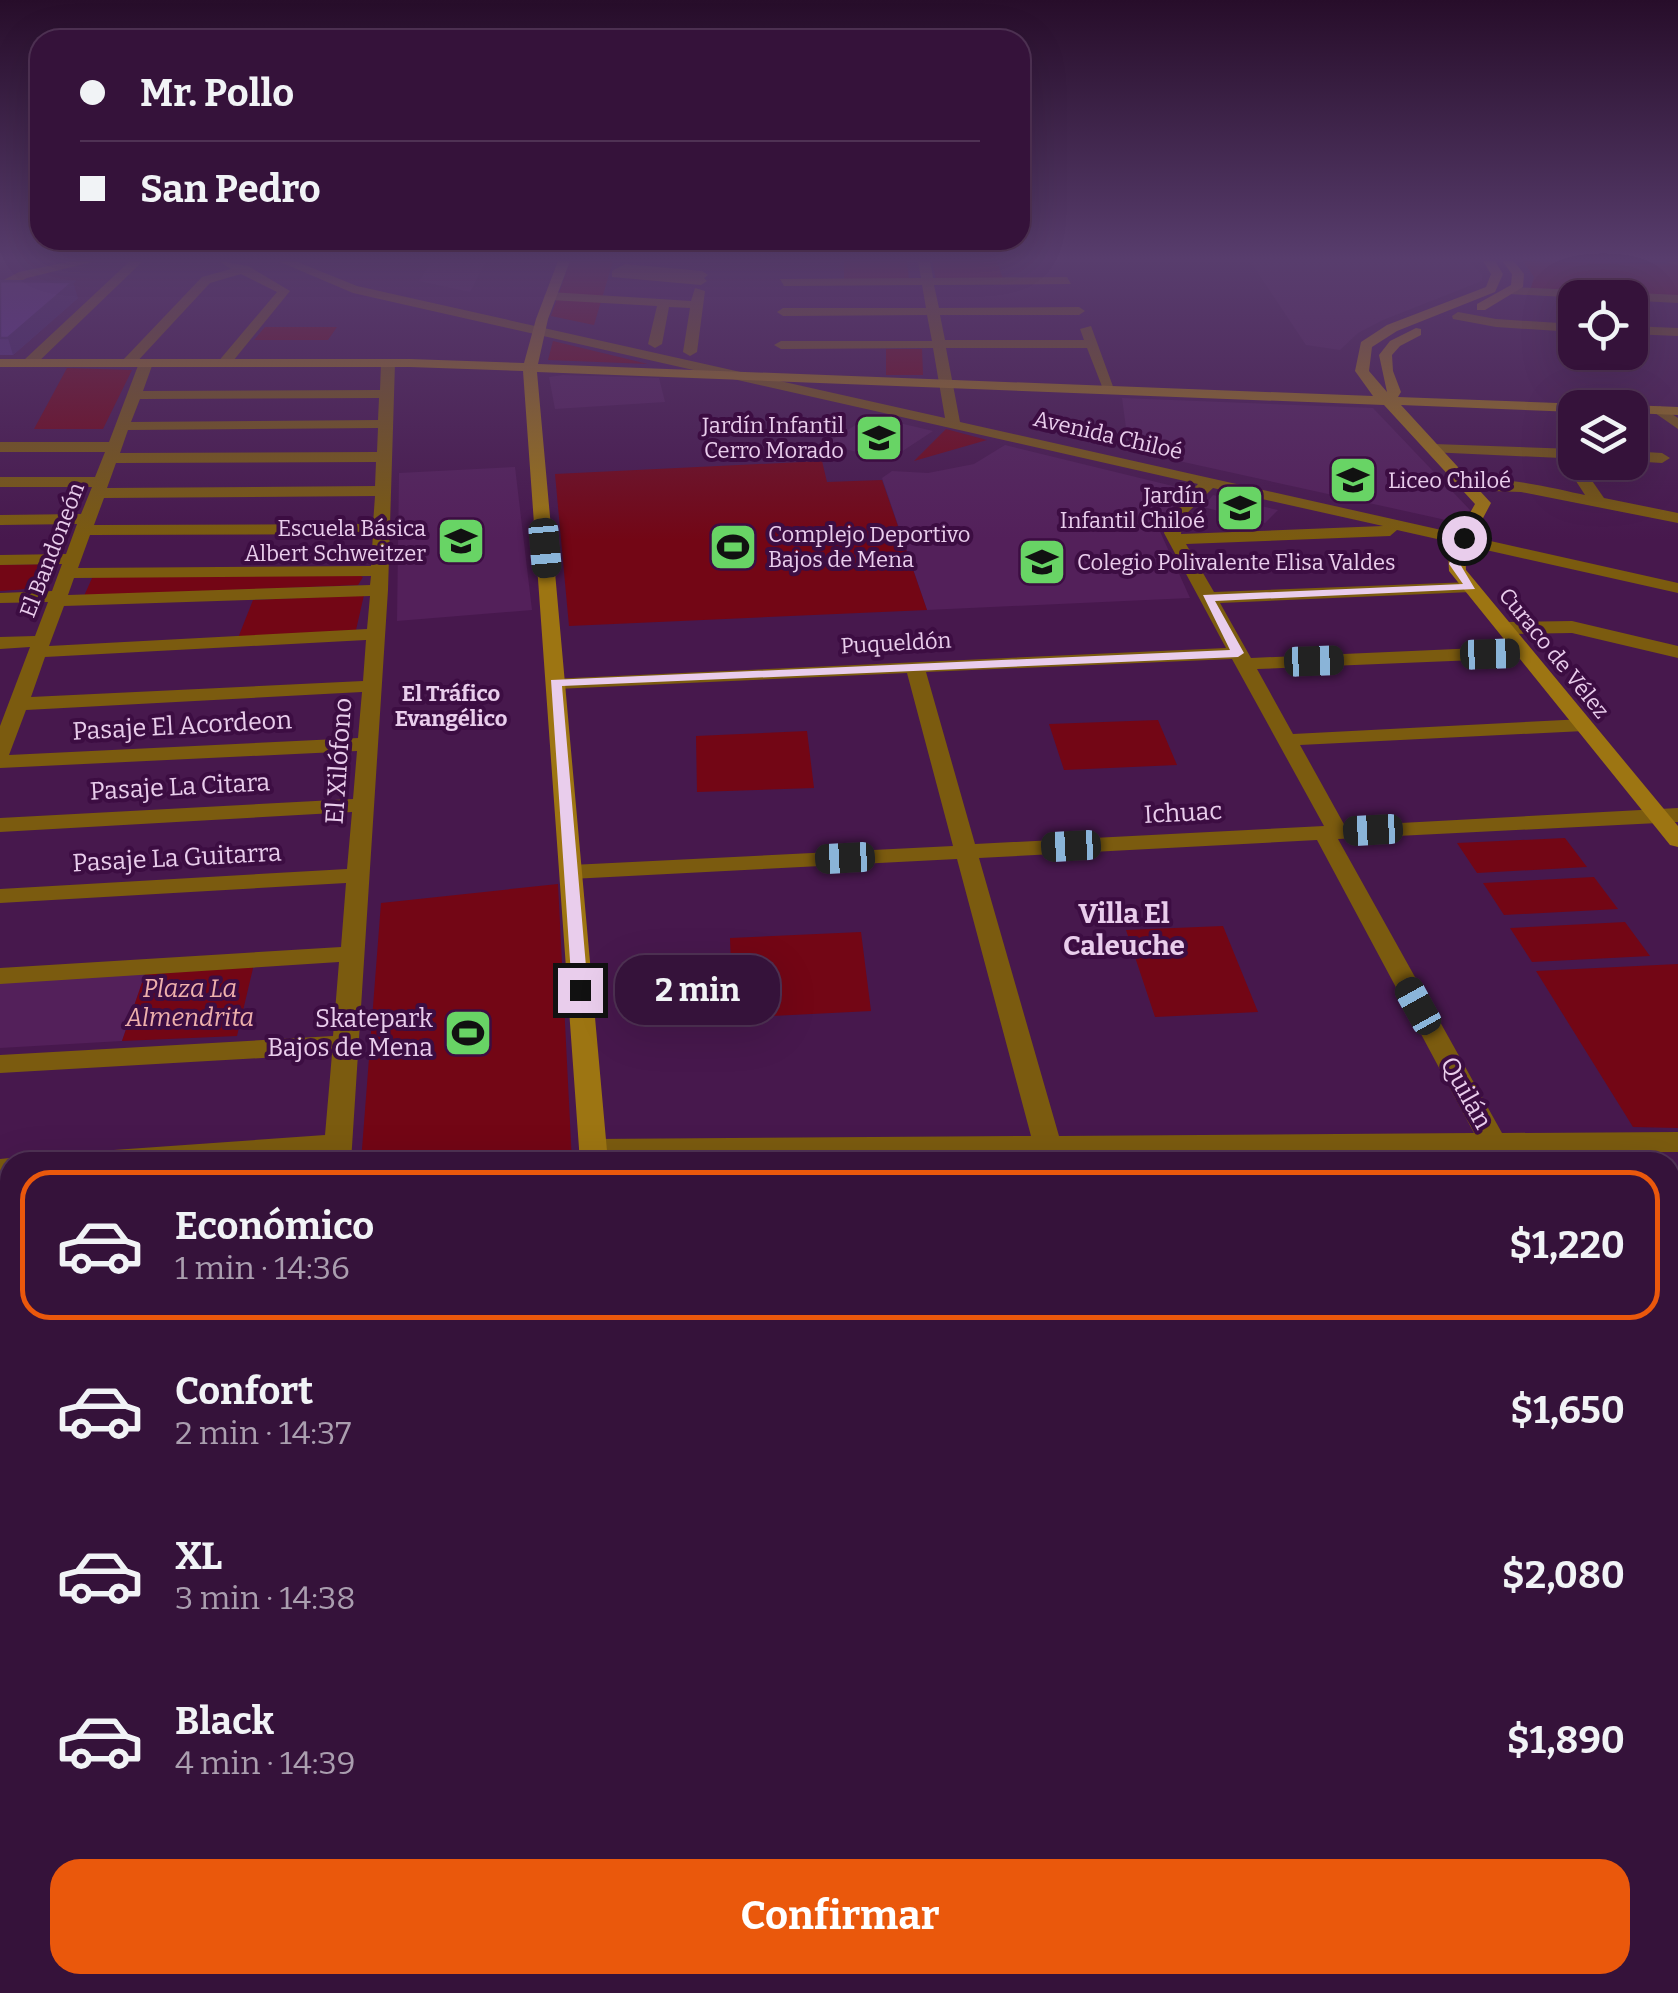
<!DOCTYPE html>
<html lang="es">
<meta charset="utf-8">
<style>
body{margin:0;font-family:Bitter,serif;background:#402045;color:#f1f3f6;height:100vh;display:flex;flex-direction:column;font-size:38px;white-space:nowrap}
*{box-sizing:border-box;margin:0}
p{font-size:32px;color:#aa9eaf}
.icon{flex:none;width:55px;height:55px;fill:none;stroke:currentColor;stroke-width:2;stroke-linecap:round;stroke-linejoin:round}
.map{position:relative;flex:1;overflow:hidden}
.panel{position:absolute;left:0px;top:1152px;width:1680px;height:842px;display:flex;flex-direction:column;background:#35123a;border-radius:30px 30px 0 0;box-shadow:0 10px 40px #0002,0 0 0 2px #4f3254}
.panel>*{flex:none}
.banner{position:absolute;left:30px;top:30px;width:1000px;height:220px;border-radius:30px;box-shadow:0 10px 40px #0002,0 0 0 2px #4f3254;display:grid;align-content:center;height:220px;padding:0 50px;background:#35123a}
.fabs{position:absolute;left:1558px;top:280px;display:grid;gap:20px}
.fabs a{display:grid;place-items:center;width:90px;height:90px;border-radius:20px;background:#35123a;box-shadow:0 10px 40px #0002,0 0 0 2px #4f3254;font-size:50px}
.end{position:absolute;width:45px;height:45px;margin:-22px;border:12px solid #e9cdec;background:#111;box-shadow:0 0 0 5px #111}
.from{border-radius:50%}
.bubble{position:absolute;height:70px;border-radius:30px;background:#35123a;box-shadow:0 10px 40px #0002,0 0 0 2px #4f3254;font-size:32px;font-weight:700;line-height:70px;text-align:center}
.car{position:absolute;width:30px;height:60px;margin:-30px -15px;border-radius:12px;box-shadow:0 0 8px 2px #0007;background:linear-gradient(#222 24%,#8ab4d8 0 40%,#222 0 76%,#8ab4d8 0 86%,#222 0)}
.banner b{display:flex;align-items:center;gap:35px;height:95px;font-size:38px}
.banner b+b{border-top:2px solid #4f3254}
.banner i{width:25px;height:25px;background:#f1f3f6}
ul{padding:18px 0 0;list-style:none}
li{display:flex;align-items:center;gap:30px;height:150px;margin:0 20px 15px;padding:0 30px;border:5px solid transparent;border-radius:30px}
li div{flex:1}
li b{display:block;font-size:38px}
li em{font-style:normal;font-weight:700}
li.active{border-color:#ea580c}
li>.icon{width:90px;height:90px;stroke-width:1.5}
.primary-button{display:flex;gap:20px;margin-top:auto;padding:20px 50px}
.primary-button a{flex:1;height:115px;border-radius:30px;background:#ea580c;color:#fff;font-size:40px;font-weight:700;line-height:115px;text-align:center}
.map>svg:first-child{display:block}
.built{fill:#53205a}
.green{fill:#730615}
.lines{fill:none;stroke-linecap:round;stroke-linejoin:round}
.street{fill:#7b5b0f;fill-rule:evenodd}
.secondary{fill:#9d7512;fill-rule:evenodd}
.wall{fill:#542d7e}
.shaded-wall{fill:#452467}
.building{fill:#623493;stroke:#452467;stroke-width:2.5}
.route{fill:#e9cdec}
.labels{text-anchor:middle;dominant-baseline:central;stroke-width:8;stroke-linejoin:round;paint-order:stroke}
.far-poi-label{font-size:22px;fill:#e9cdec;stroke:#3c0d42;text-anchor:end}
.far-street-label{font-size:22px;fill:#e9cdec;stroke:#3c0d42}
.far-neighbourhood-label{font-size:22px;font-weight:bold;fill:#e9cdec;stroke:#3c0d42}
.street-label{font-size:25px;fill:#e9cdec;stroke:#3c0d42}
.park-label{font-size:25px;font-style:italic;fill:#eeb0ac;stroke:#3c0d42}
.poi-label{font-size:25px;fill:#e9cdec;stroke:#3c0d42;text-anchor:end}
.neighbourhood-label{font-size:28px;font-weight:bold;fill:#e9cdec;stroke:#3c0d42}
</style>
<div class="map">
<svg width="1678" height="1993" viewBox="0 0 1678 1993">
<rect width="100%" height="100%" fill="#47184d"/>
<path class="built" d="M432 261H486L470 292 419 281Z
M1250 261H1470L1482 275V281L1383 320 1358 333 1340 350 1306 345Z
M563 375 659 378 665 402 555 409 549 377Z
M1122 398 1373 408 1470 510 1464 524 1129 450Z
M870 416 933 431 889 460 825 444Z
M1005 445 1185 489 1158 527 1190 598 927 610 882 478 892 471 928 473 974 464Z
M515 467 532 610 397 621 399 473Z
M1213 495 1278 510 1265 523 1203 507Z
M146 971 122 1041 0 1048V982Z"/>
<path class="green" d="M570 261H613L594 325 551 316Z
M844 261H907L909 280H844Z
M932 261H997L1003 279 936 280Z
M1523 261 1678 264V298L1530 291 1534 277Z
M265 327H337L328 340H254Z
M553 341 648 364 548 360Z
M886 349H922L923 375H886Z
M67 368 132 370 103 429H34Z
M946 429 987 440 914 461Z
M822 461 827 482 882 480 927 610 569 626 555 474Z
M55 564C42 591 28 589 0 591V565Z
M356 574 363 577 358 585 84 596 93 576Z
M364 595 356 630 238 638 253 600Z
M1158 720 1177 765 1064 770 1049 724Z
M807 731 814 788 697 792 696 736Z
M1565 838 1587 867 1477 873 1457 843Z
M1594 877 1618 909 1504 915 1483 883Z
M558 884 572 1162H361L381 903Z
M1625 922 1650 956 1532 962 1510 928Z
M1223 926 1258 1012 1155 1017 1126 930Z
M861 932 871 1011 733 1018 730 938Z
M254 964 237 1036 122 1041 146 971Z
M1678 964V1128L1633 1127 1536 971Z
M10 1298V1387L0 1388V1299Z
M39 1985H407L406 1993H37Z"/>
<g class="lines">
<path class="street" d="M73 261H96L27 278 0 291V282L19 272Z
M130 261H143L34 366H24V360Z
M219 261 248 266 290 291 229 366 217 363 277 292 241 274 210 283 133 366H123V360L202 277 231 269Z
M278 261H295L357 286 945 418 933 348 781 349 774 345 781 341H932L927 315 783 316 777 312 783 308H926L922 285 784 286 780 279 921 278 918 261H930L933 278 1067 277 1071 284 934 285 939 308 1079 307 1085 311 1079 315H940L945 340H1084L1080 329 1091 326 1115 392 1103 389 1087 348H946L960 422 1678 583V593L1397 530 1390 536 1186 544 1214 592 1471 582 1480 587 1471 592 1220 603 1251 658 1524 646 1533 652 1524 658 1257 669 1293 734 1584 719 1594 725 1584 731 1300 745 1345 826 1678 808V822L1338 839 1502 1133 1678 1132V1152L583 1156 579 1149 583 1142 593 1139 1031 1136 957 859 571 879 560 872 571 865 953 846 907 673 556 689 549 687V679L1226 648 1164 533 1169 513 1198 484 353 293ZM1213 488 1383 526 1181 534 1183 517ZM1232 659 1324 826 975 844 926 672ZM1317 840 1474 1133 1059 1136 979 858Z
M1667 261H1678V265L1669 263Z
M625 264 702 271 708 275 704 278 707 281 701 285 612 277V271Z
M1513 287 1678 295V303L1509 294Z
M695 288 705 291 697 352 690 356 683 352 690 308 669 307 662 344 655 348 648 344 657 306 550 300 544 296 550 292 691 301Z
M1458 312 1496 319 1575 324V332L1496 327 1453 319 1452 316Z
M1630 326 1678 328V336L1630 334Z
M146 359 153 363 143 391 380 390 381 363 388 359 395 363 388 590 351 1162H323L324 1155 221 1162H71L75 1155 85 1152 325 1135 332 1054 0 1073V1055L333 1036 339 962 0 984V968L341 947 346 883 0 903V889L347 869 352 812 0 832V818L353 799 357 751 0 768V726L30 647 0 649V637L35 636 48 602 0 603V593L52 591 62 564 0 565V555L66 554 77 524 0 525V515L81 514 92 487H0V477H95L105 452H0V442H109L139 363ZM379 398 378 420 131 422 140 399ZM378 428 377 452 120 453 128 430ZM376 462 375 486 107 488 116 463ZM375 496 373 524 94 525 104 498ZM373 534 371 566 78 568 90 535ZM371 576 370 585 68 595 74 578ZM370 596 367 629 49 646 64 606ZM366 640 363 681 31 697 45 657ZM362 692 358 738 9 755 26 710Z
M1660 406 1678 418V429L1655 413 1653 410Z
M1434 444 1575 449V462H1579L1604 498 1678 513V523L1521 492 1464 490 1462 487C1487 470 1556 489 1585 495L1561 458 1429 452 1426 449Z
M1630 451 1662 453 1670 458 1662 463 1630 461Z
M1572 621 1678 646V658L1572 633 1505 634 1496 628 1505 622Z
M10 1158 21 1162H10V1178L0 1179V1159Z
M1670 1198 1678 1201V1235L1670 1233Z
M0 1270H10V1294H0Z
M10 1567V1601L0 1602V1568Z
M1670 1887 1678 1891V1946L1670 1943Z
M1043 1985H1085L1087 1993H1045Z
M1186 1985H1228L1230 1993H1188Z"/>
<path class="secondary" d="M558 261H570L548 319 538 364 1373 396 1355 371 1361 342 1387 325 1486 287 1491 274 1483 261H1495L1503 274 1495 292 1397 331 1372 347 1369 371 1387 392 1379 355 1390 341 1416 328 1421 329V335L1400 346 1392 355 1393 371 1401 392 1398 397 1584 404 1591 408H1575V412L1401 405 1491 503 1465 552 1466 570 1678 826V847L1670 845 1449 571 1448 552 1475 504 1384 405 537 372 608 1162H580L523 371 410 367H0V359H410L524 363 536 319Z
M1502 261H1514L1524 274 1523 287 1485 310H1477V304L1511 285 1512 274Z
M1630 405 1678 407V415L1630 413V408H1624Z
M1670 1332H1678V1358H1670Z
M10 1393V1421L0 1423V1395Z
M542 1985H584V1993H542Z"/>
</g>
<path class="wall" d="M0 281 78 298 13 355H0Z
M1678 1376V1451L1670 1452V1377Z
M1678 1479V1559L1670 1560V1480Z
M1678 1648V1806L1670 1791V1649Z
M638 1985H972L917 1993H638Z
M1115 1985H1184L1186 1993H1117Z"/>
<path class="shaded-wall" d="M73 282 78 298 13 355 8 338Z
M485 1985H498L497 1993H484Z"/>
<path class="building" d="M0 281 73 282 8 338H0Z
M1678 1376V1420L1670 1421V1377Z
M1678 1479V1528L1670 1529V1480Z
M1678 1648V1731L1670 1716V1649Z
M432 1985H485L484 1993H431Z
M638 1985H789L733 1993H638Z
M1131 1985H1184L1186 1993H1133Z
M1468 1985H1665L1669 1993H1415Z"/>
<linearGradient id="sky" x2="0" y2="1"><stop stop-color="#270d2a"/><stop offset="0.48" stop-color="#583d6d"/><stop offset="1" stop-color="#583d6d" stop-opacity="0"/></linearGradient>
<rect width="1678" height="540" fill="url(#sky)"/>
<path class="route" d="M1464 535 1469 538 1460 564 1475 589 1215 601 1244 653 1238 657 562 686 588 990 580 996 572 990 551 680 1230 650 1203 595 1463 584 1449 564 1458 538Z"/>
<defs>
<g id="school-square" transform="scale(2.5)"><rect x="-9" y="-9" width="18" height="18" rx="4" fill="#68d465" stroke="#3c0d42"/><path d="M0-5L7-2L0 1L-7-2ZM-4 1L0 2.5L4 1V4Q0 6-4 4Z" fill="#111"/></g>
<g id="stadium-square" transform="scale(2.5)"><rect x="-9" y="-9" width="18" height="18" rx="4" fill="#68d465" stroke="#3c0d42"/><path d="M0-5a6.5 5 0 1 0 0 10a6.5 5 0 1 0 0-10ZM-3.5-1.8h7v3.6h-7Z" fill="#111"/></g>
</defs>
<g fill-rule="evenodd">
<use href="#school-square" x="879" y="438"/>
<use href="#school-square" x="1353" y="480"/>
<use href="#school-square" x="1240" y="508"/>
<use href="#school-square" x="461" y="541"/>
<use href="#stadium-square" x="733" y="547"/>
<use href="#school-square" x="1042" y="562"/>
<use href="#stadium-square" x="468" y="1033"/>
</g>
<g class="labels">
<g class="far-poi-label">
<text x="844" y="425">Jardín Infantil<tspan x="844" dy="25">Cerro Morado</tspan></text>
<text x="1388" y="480" text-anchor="start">Liceo Chiloé</text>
<text x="1205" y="495">Jardín<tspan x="1205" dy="25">Infantil Chiloé</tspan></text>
<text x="426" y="528">Escuela Básica<tspan x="426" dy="25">Albert Schweitzer</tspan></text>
<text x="768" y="534" text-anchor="start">Complejo Deportivo<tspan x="768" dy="25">Bajos de Mena</tspan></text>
<text x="1077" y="562" text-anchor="start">Colegio Polivalente Elisa Valdes</text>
</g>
<g class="far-street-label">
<text transform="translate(1108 435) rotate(13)">Avenida Chiloé</text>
<text transform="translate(52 550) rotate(-69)">El Bandoneón</text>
<text transform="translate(896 643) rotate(-3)">Puqueldón</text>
<text transform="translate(1554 653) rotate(51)">Curaco de Vélez</text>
</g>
<g class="far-neighbourhood-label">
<text x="451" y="693">El Tráfico<tspan x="451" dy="25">Evangélico</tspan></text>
</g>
<g class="street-label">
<text transform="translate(182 726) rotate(-3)">Pasaje El Acordeon</text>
<text transform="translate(339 761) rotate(-86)">El Xilófono</text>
<text transform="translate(180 787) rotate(-3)">Pasaje La Citara</text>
<text transform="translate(1183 813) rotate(-3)">Ichuac</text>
<text transform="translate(177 858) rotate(-3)">Pasaje La Guitarra</text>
<text transform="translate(1466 1093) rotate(61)">Quilán</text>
</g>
<g class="park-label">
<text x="190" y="989">Plaza La<tspan x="190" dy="29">Almendrita</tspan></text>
</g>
<g class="poi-label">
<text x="433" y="1019">Skatepark<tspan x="433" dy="29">Bajos de Mena</tspan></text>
</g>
<g class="neighbourhood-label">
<text x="1124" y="913">Villa El<tspan x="1124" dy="32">Caleuche</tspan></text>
</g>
</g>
</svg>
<div class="fabs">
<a><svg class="icon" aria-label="locate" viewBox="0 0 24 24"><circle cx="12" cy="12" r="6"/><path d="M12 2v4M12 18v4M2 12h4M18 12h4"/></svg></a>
<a><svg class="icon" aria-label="layers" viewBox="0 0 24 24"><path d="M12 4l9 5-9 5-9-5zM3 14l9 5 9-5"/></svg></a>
</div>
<i class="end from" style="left:1464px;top:538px"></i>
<i class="end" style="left:580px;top:990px"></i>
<div class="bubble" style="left:615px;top:955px;width:165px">2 min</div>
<i class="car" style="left:545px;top:548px;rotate:175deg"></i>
<i class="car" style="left:1490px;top:654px;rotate:88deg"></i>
<i class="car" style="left:1314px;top:661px;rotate:88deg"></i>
<i class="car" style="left:1373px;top:830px;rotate:267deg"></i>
<i class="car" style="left:1071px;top:846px;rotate:267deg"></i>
<i class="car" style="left:845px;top:858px;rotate:267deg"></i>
<i class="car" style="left:1418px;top:1006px;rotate:331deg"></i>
<div class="banner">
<b><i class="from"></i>Mr. Pollo</b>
<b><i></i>San Pedro</b>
</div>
<section class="panel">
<ul>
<li class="active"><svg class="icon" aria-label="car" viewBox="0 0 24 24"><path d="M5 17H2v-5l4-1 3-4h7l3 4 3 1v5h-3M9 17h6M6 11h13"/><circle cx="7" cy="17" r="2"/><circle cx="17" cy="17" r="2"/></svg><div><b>Económico</b><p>1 min · 14:36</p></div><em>$1,220</em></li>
<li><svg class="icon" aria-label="car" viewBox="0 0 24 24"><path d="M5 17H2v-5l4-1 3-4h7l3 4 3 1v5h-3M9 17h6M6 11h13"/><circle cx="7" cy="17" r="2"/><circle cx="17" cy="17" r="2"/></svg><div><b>Confort</b><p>2 min · 14:37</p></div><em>$1,650</em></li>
<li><svg class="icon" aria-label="car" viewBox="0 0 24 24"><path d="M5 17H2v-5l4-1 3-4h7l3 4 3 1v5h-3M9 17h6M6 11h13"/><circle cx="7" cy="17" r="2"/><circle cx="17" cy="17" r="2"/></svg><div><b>XL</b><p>3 min · 14:38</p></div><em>$2,080</em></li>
<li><svg class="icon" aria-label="car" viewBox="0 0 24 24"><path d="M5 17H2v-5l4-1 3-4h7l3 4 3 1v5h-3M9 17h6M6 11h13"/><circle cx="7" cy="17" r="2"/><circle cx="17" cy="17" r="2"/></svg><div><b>Black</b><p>4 min · 14:39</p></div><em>$1,890</em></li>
</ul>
<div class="primary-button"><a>Confirmar</a></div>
</section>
</div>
